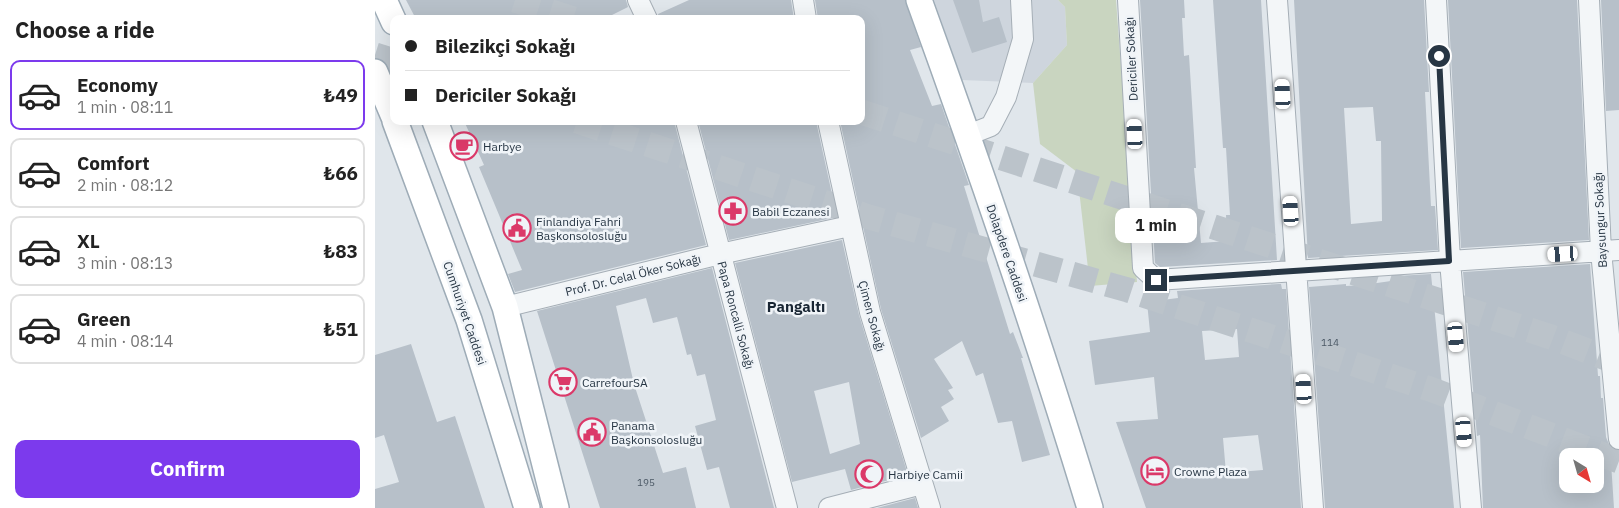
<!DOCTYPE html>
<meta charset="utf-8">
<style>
body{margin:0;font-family:"IBM Plex Sans",sans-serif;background:#f6f6f6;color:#222;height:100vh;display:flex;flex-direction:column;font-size:19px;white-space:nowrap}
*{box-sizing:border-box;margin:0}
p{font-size:16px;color:#767676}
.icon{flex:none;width:28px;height:28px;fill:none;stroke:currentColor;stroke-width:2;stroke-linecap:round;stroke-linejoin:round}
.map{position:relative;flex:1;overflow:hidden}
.drawer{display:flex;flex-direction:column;background:#fff;width:375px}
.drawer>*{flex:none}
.banner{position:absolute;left:15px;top:15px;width:475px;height:110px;border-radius:10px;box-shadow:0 5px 20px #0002;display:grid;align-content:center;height:110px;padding:0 15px;background:#fff}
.needle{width:32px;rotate:143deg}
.buttons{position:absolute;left:1184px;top:448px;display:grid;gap:10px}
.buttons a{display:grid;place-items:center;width:45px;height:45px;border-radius:10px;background:#fff;box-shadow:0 5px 20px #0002;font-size:25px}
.end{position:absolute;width:22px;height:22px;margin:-11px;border:6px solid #273644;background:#fff;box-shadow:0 0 0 2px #fff}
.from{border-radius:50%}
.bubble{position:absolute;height:35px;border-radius:10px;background:#fff;box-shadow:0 5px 20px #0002;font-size:16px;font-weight:700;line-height:35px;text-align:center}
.car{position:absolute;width:15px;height:30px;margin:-15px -8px;border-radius:6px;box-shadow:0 0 4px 1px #0007;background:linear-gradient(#fff 24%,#345 0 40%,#fff 0 76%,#345 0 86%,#fff 0)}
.banner b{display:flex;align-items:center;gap:18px;height:48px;font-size:19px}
.banner b+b{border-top:1px solid #e0e0e0}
.banner i{width:12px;height:12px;background:#222}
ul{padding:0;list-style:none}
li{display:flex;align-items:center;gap:15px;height:70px;margin:0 10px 8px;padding:0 5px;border:2px solid #e0e0e0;border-radius:10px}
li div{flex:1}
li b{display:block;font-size:19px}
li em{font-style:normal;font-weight:700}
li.selected{border-color:#7c3aed}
li>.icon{width:45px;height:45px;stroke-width:1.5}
h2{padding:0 15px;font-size:22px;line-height:60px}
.primary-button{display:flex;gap:10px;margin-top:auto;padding:10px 15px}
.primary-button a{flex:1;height:58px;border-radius:10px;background:#7c3aed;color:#fff;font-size:20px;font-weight:700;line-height:58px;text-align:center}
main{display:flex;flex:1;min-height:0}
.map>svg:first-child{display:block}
.built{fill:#ced5dd}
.green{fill:#c9d5c0}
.building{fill:#b7c0c9;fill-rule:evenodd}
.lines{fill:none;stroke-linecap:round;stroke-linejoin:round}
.major-tunnel{stroke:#bbc3ca;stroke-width:25;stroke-dasharray:25 12;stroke-linecap:butt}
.minor-casing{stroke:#a5aeb6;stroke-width:22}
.major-casing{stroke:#9eacb7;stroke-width:28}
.minor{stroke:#f3f6f8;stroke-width:20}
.major{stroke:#fff;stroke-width:25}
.route{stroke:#273644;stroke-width:6}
.labels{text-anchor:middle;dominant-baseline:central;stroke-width:5;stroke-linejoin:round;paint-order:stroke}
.number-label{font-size:10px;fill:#4b5865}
.street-label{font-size:12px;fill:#273644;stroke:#f0f4f8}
.poi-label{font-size:12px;fill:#273644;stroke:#f0f4f8;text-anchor:start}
.quarter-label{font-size:15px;font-weight:bold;fill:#192634;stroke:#f0f4f8}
</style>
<main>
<section class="drawer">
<h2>Choose a ride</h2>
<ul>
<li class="selected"><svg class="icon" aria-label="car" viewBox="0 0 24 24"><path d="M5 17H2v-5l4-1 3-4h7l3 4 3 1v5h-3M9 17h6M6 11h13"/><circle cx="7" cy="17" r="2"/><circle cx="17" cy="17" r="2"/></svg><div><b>Economy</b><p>1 min · 08:11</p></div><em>₺49</em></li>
<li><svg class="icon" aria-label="car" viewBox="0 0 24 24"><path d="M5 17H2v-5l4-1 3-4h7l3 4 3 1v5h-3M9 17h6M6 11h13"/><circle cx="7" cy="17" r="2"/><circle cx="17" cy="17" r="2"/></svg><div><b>Comfort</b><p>2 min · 08:12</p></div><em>₺66</em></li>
<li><svg class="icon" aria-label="car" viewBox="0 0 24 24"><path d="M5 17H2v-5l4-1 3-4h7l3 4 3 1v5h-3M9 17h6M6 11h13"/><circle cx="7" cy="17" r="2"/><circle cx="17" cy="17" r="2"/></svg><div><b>XL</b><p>3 min · 08:13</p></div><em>₺83</em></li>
<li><svg class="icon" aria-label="car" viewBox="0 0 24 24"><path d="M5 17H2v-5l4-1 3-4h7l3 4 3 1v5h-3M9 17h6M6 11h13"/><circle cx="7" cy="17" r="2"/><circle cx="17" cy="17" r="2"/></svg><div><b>Green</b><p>4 min · 08:14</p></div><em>₺51</em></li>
</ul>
<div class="primary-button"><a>Confirm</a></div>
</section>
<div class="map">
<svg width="1244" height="508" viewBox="0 0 1244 508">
<rect width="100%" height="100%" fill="#e0e6eb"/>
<path class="built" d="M559 0H683L690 7 692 45 658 83 587 80Z"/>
<path class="green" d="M683 0H741L762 282 715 286 702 172 665 144 658 83 692 45 690 7Z"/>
<path class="building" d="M31 0H251L253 7 229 19H41Z
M314 0H416L419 19H284L283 14Z
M440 0H530L546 47 535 50 557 106 566 104 594 185 589 186 635 334 638 332 648 358H646L675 455 647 462 637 421 623 423 608 373 601 376 587 341 559 359 578 388 573 390 579 399 566 407 574 421 546 438 506 309 465 121H486V19H443Z
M578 0H604L608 22 624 17 632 42 597 53Z
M765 0H809L810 18H807L809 56 814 55 821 168H819L826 243 852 241 851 215H855L851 148H848L838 0H886L902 260 785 267 780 263Z
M919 0H1049L1054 92H1050L1056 206H1060L1063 250 933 258ZM998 107 1001 141H1006L1007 221 976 224 969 108Z
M1073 0H1202L1214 240 1086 248Z
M1226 0H1244V110L1231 111Z
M89 121H299L331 245 140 292 133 274 147 270 104 167 109 165Z
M323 121H441L462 217 354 240Z
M467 240 484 315 533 475 476 490 470 469 417 482 360 263ZM474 382 485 444 455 454 439 391Z
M1215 264 1223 376H1225L1226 398H1228L1231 437 1235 447 1239 508H1108L1105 435 1102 436 1088 272ZM1192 456H1220V484H1192Z
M337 268 399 508H355L344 467 332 470 320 426 341 420 330 374 322 376 316 354 312 355 302 317 278 323 271 298 241 306 259 384 288 473 311 467 321 508H225L162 311Z
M1056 274 1079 508H950L934 287 971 284V286L988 285 1023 280 1022 276Z
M904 284H906L907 289H911L926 508H771L741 422 783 419 779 377 720 385 714 341 775 332 772 302 803 298 802 291ZM862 329 864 357 830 360 827 331ZM883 435 888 470 851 473 848 438Z
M36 344 62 422 80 416 110 508H0V489L24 482 9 435 0 438V355Z
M540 498 543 508H502Z"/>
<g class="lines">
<path class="major-tunnel" d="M140 0 198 19
M0 55 19 61
M486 112 1176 337 1244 363
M202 121 494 217 753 290 1055 389 1244 461"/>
<g class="minor-casing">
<path id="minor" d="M263 0 272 19
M428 0 431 19
M753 0 768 268 781 280 1244 250
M902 0 938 508
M1061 0 1075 261 1096 508
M1214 0 1226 251 1244 439
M311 121 412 508
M453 121 495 312 555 508
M593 135 616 126 631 97 648 39 646 0
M130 307 345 254 475 226
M454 508 547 484"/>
</g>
<g class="major-casing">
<path id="major" d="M9 0 19 22
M544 0C605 168 663 337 715 508
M0 72 19 117
M20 121 94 320 152 508
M60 121 130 307 181 508"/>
</g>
<use href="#minor" class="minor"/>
<use href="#major" class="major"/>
</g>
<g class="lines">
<path class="route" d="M781 280 1074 261 1064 56"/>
</g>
<defs>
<g id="cafe-ring" transform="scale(1.4375)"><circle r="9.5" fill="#f0f4f8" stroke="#db3969" stroke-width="1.5"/><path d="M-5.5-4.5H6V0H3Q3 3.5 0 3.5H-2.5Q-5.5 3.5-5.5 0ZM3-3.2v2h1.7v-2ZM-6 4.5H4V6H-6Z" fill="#db3969"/></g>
<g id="pharmacy-ring" transform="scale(1.4375)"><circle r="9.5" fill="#f0f4f8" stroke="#db3969" stroke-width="1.5"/><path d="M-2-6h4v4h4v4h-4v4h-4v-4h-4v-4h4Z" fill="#db3969"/></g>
<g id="civic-ring" transform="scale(1.4375)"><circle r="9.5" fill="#f0f4f8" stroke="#db3969" stroke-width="1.5"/><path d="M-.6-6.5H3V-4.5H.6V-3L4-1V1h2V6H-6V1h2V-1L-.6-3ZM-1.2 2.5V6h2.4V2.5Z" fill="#db3969"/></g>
<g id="supermarket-ring" transform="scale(1.4375)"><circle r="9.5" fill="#f0f4f8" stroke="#db3969" stroke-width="1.5"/><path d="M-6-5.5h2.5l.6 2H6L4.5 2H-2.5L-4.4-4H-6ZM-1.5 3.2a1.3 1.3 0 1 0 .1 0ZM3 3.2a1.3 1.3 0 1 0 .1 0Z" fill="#db3969"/></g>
<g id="hotel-ring" transform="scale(1.4375)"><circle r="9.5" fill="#f0f4f8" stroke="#db3969" stroke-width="1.5"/><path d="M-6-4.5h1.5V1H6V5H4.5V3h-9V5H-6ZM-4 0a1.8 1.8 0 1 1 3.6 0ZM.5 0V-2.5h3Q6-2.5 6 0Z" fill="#db3969"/></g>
<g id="mosque-ring" transform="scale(1.4375)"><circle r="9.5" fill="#f0f4f8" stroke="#db3969" stroke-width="1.5"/><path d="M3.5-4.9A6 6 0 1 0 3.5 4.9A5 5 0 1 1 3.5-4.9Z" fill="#db3969"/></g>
</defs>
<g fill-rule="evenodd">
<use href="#cafe-ring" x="89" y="146"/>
<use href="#pharmacy-ring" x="358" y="211"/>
<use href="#civic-ring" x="142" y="228"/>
<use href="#supermarket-ring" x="188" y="382"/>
<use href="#civic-ring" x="217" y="432"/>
<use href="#hotel-ring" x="780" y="471"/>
<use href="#mosque-ring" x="494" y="474"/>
</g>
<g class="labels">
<g class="number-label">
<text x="955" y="342">114</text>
<text x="271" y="482">195</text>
</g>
<g class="street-label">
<text transform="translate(756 59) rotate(-93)">Dericiler Sokağı</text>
<text transform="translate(1225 220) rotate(-93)">Baysungur Sokağı</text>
<text transform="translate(632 253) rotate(71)">Dolapdere Caddesi</text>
<text transform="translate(258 275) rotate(-14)">Prof. Dr. Celal Öker Sokağı</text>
<text transform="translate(90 313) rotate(71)">Cumhuriyet Caddesi</text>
<text transform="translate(361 315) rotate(75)">Papa Roncalli Sokağı</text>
<text transform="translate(497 316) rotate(75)">Çimen Sokağı</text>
</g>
<g class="poi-label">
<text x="108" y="146">Harbye</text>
<text x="377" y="211">Babil Eczanesi</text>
<text x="161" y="221">Finlandiya Fahri<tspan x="161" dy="14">Başkonsolosluğu</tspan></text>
<text x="207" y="382">CarrefourSA</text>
<text x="236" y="425">Panama<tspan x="236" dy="14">Başkonsolosluğu</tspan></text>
<text x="799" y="471">Crowne Plaza</text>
<text x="513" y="474">Harbiye Camii</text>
</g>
<g class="quarter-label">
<text x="421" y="306">Pangaltı</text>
</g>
</g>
</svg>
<div class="buttons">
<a><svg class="needle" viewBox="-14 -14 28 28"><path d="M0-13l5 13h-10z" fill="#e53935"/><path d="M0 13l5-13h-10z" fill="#767676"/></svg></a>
</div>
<i class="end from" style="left:1064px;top:56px"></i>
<i class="end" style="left:781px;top:280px"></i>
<div class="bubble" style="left:740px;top:208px;width:82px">1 min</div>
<i class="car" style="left:908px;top:94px;rotate:357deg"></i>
<i class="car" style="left:760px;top:134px;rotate:357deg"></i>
<i class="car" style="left:916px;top:211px;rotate:356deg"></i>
<i class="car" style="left:1188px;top:254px;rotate:267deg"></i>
<i class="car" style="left:1081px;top:337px;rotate:175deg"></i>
<i class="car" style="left:929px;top:389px;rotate:356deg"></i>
<i class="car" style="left:1089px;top:432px;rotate:175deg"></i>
<div class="banner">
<b><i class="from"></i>Bilezikçi Sokağı</b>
<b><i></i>Dericiler Sokağı</b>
</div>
</div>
</main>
